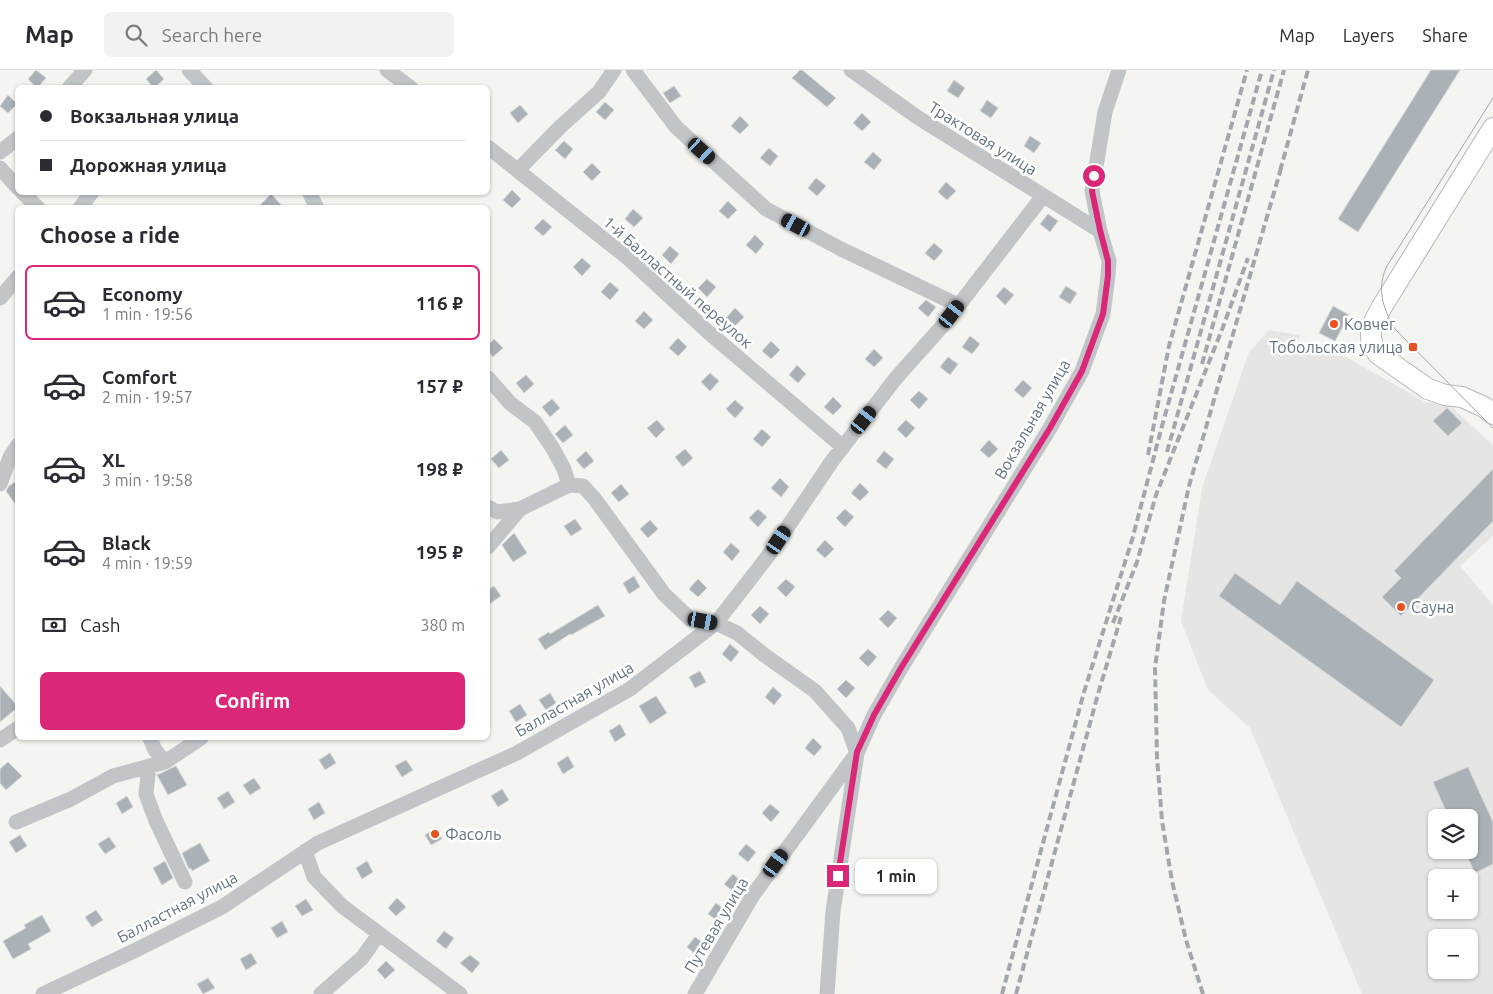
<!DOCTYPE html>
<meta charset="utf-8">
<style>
body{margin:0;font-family:Ubuntu,sans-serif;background:#f2f2f3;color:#2b2b33;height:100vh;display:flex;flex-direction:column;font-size:19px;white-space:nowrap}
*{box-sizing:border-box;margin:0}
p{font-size:16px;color:#7c7c81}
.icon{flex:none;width:28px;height:28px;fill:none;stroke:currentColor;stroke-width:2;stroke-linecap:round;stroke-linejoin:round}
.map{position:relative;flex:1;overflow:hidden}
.side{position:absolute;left:15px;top:135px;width:475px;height:535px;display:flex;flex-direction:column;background:#fff;border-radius:8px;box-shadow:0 1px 4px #0004}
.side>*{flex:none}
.banner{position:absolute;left:15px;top:15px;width:475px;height:110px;border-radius:8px;box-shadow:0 1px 4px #0004;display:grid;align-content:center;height:110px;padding:0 25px;background:#fff}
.controls{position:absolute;left:1428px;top:739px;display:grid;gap:10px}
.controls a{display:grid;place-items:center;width:50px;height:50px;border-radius:8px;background:#fff;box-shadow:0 1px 4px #0004;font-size:25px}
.end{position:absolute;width:22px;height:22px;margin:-11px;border:6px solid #db2777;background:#fff;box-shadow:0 0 0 2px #fff}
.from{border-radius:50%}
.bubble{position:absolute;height:35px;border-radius:8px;background:#fff;box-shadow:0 1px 4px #0004;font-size:16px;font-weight:700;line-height:35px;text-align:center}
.car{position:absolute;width:15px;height:30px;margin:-15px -8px;border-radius:6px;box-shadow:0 0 4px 1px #0007;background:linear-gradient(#222 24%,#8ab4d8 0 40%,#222 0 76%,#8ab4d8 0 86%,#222 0)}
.banner b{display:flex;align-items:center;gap:18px;height:48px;font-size:19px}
.banner b+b{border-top:1px solid #e1e1e2}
.banner i{width:12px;height:12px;background:#2b2b33}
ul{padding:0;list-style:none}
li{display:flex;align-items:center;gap:15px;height:75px;margin:0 10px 8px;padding:0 15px;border:2px solid transparent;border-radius:8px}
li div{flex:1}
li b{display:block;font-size:19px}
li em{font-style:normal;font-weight:700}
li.current{border-color:#db2777}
li>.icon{width:45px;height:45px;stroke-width:1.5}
h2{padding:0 25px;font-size:22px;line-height:60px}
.pay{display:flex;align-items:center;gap:12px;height:55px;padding:0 25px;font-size:19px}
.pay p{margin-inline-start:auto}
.cta{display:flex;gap:10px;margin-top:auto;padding:10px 25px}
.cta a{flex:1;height:58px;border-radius:8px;background:#db2777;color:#fff;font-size:20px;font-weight:700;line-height:58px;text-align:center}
header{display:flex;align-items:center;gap:30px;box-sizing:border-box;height:70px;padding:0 25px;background:#fff;border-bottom:1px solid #e1e1e2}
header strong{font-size:24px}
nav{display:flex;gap:28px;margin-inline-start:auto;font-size:18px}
.search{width:350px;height:45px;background:#f2f2f3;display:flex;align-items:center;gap:12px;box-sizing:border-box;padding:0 18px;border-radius:8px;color:#7c7c81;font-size:19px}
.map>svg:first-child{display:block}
.built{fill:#e5e6e4;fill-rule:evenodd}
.building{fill:#aab1b7;stroke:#d5d6d3}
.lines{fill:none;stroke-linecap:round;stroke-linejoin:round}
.secondary-casing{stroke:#b3b8bd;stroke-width:22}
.street{stroke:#c1c5c8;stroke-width:15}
.secondary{stroke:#fff;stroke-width:20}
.tram{stroke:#a1a7ad;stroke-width:1}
.rail{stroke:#a1a7ad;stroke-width:4;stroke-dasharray:8 4;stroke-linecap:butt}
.route{stroke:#db2777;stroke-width:6}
.poi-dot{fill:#e7521e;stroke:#fff;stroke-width:2}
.labels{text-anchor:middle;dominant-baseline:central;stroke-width:5;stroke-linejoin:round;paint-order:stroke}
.street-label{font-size:16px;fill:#627382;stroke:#fff}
.poi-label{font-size:16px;fill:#627382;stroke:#fff;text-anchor:start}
</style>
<header>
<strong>Map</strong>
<div class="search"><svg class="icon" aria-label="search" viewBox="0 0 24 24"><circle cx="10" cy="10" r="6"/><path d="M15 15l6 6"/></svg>Search here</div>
<nav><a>Map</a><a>Layers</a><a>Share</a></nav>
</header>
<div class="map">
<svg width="1493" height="924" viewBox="0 0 1493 924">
<rect width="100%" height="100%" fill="#f4f5f0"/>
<path class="built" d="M1269 260 1301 265 1288 283 1319 281 1348 288 1425 332 1447 333 1493 375V466L1460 496 1493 535V924H1362L1250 658 1208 620 1181 551 1202 418 1249 282ZM1436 748H1469V780H1436ZM1436 808H1469V840H1436ZM1436 868H1469V900H1436Z"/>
<path class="building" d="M36 0 46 8 37 18 28 9Z
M156 0 164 9 154 18 146 9Z
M800 0H802L836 28 827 37 792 8Z
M1431 0H1460L1358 162 1338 149Z
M954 10 965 18 958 28 947 21Z
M674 16 681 26 670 33 663 23Z
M8 25 17 34 8 43 0 36Z
M987 30 998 38 991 48 980 41Z
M605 32 614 40 605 50 596 42Z
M520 35 528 44 518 53 510 43Z
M862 43 871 52 862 61 853 53Z
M740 46 749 55 740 64 731 56Z
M1030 66 1041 73 1034 83 1024 76Z
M564 71 573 79 565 89 555 80Z
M769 78 778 86 770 96 760 88Z
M873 82 882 90 874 100 864 92Z
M592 93 601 102 592 111 583 102Z
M816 108 826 116 817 126 808 118Z
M946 112 956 121 947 130 938 122Z
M512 120 521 129 512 138 503 130Z
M271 124 284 138H257Z
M728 131 737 140 728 149 719 141Z
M633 139 643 148 634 157 625 149Z
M1048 144 1058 151 1050 162 1040 154Z
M543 149 552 157 543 166 534 158Z
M755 165 764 174 756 184 746 175Z
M934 173 943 181 934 191 925 183Z
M670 176 679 184 671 194 662 185Z
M582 188 591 196 582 206 573 197Z
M707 209 716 217 707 227 698 218Z
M610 212 619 220 610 230 601 222Z
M1066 216 1077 223 1070 234 1059 227Z
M1004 217 1014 225 1005 235 996 226Z
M926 230 936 237 928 247 918 238Z
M1333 236 1349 245 1335 271 1319 263Z
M735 238 744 247 735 256 726 248Z
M644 241 653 250 644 259 635 251Z
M970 266 980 274 972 284 962 277Z
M678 268 687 277 678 286 669 278Z
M494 269 503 278 493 287 488 281V275Z
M771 271 780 280 771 289 762 281Z
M874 279 883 288 874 297 865 289Z
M948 287 958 294 950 305 940 297Z
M797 295 806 304 798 313 789 305Z
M710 303 719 311 710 321 701 312Z
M526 305 534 314 524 323 516 313Z
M1023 310 1032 318 1023 328 1014 320Z
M919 321 928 329 919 339 910 330Z
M833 327 842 336 833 345 824 337Z
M552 329 560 338 550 347 542 337Z
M735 330 744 338 735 348 726 339Z
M1447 338 1462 353 1448 366 1433 351Z
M657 350 665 359 656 368 647 358Z
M906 350 915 358 906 368 897 359Z
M565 355 573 365 563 373 555 364Z
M762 359 771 367 762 377 753 369Z
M989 370 998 379 989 388 980 380Z
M685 379 693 388 683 397 675 387Z
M501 380 509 390 499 398 491 389Z
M586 381 594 391 584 399 576 390Z
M884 381 894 389 886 399 876 391Z
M1493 399V451L1401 546 1382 527 1401 508 1394 501Z
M780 408 789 417 781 427 771 418Z
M18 410V438L6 421 9 416Z
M860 413 869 422 860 431 851 423Z
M621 414 629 424 619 432 611 423Z
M758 439 767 447 758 457 749 448Z
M845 439 854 447 845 457 836 448Z
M575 449 582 459 571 466 564 456Z
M650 450 658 459 648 468 640 459Z
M514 463 527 483 513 492 502 475Z
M825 470 834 479 825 488 816 480Z
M731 473 740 481 732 491 723 482Z
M1235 503 1280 535 1297 511 1434 610 1401 657 1219 526Z
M634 506 640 517 629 524 623 513Z
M698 509 707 518 698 527 689 519Z
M786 509 795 517 786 527 777 518Z
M494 516 501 526 488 535V520Z
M598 535 605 546 571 565 570 564 545 580 538 569 549 562 550 564Z
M760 536 769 544 760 554 751 545Z
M888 540 897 548 888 558 879 549Z
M730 574 739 582 731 592 722 584Z
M868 579 877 587 868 597 859 588Z
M700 601 706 612 695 618 689 607Z
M846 610 855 618 846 628 837 619Z
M0 616 18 637 0 652Z
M773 617 782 625 774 635 765 627Z
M550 623 556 633 546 640 539 630Z
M656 626 667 643 650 654 639 636Z
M520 634 527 645 516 652 509 641Z
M620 654 626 665 615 672 609 661Z
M813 668 822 677 814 686 805 678Z
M330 683 336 693 325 700 319 690Z
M568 686 574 697 563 704 557 693Z
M406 690 413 700 402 707 395 696Z
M8 692 22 706 6 720 0 713V699Z
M176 696 187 715 168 725 157 705Z
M1468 697 1493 752V794L1475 803 1464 780H1469V748H1449L1433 712Z
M254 708 261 718 250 725 243 715Z
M502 719 509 730 498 737 491 726Z
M228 721 235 732 224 739 217 728Z
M127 726 133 737 122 744 116 733Z
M319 732 325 743 314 750 308 739Z
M770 734 780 742 771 752 762 743Z
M436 758 442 769 431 775 425 765Z
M20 765 27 776 16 783 9 772Z
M109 767 116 777 105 784 98 774Z
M200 773 210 791 192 801 191 798 189 799 182 783Z
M746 774 756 782 748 792 738 784Z
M165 791 173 808 162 815 153 798Z
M367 791 373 802 362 809 356 798Z
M733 804 742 812 734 822 724 814Z
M397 828 406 837 396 846 388 838Z
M306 829 313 840 302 846 295 836Z
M716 833 726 841 718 851 708 844Z
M96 840 103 850 92 857 85 847Z
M42 845 51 861 28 874 31 879 13 889 3 871 26 858 24 855Z
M282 851 288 862 277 868 271 858Z
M444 861 454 868 446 879 436 871Z
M695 867 705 874 696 885 687 877Z
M251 883 257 893 246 900 240 889Z
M470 885 480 893 472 903 460 893Z
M386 891 395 900 385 909 377 900Z
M208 908 215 918 203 924 197 914Z"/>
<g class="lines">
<g class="secondary-casing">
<path id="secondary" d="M1493 58 1383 235C1373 253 1364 265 1378 284L1428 319 1445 325 1462 327 1484 337 1493 344"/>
</g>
<path class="street" d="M189 0 206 18
M387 0 411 18
M633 0 676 57 766 139 841 179 958 235
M851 0 917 47 1100 161
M69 18 85 0
M488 77 629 189 707 261 843 377
M0 82 18 68
M0 98 18 118
M518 100 560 57 599 22 614 0
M22 122 38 138
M309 122 317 138
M80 138 92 122
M0 228 18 207
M488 308 510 333 535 352 552 377 564 399 569 415 583 416 594 428 664 524 690 549 716 553 737 563 763 584 815 621 848 658 857 683 833 841 827 924
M0 414 10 387 18 375
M488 437 497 442 520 439 569 415
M488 477 520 439
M150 668 155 680 165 692
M0 670 18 658
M149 696 146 724 156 751 185 812
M16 752 71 729 113 706 165 692 201 668
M305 781 314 807 342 836 460 924
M43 924 136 880 222 837 318 773 517 683 630 619 716 553 768 486 832 391 896 308 945 253 1043 126
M321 924 362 888 379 864
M695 924 753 825 857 683 874 645 901 598 1050 358 1082 301 1103 244 1108 206 1109 191 1100 161 1092 121 1105 42 1119 0"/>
<use href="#secondary" class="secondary"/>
<path class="tram" d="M1493 28 1387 196C1376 218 1383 239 1395 259L1493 358"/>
<path class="rail" d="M1280 101 1308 0
M1202 294 1284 0
M1167 382 1274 0
M1148 385 1169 276 1247 0
M1113 553 1137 492 1156 425 1223 257 1248 188
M1002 924 1084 622 1132 470 1162 356 1262 0
M1016 924 1098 624 1121 547
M1203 924 1186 870 1172 811 1162 751 1157 687 1155 598 1164 531 1189 416 1282 95"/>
</g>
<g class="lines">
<path class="route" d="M838 806 857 682 874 645 901 598 1050 358 1082 301 1103 244 1108 206V191L1100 160 1092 121 1094 106"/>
</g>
<g class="poi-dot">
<circle cx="1334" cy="254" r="5"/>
<rect x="1408" y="272" width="10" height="10" rx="2.5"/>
<circle cx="1401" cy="537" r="5"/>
<circle cx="435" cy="764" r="5"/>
</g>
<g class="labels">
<g class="street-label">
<text transform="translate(983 68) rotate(32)">Трактовая улица</text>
<text transform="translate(678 212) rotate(41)">1-й Балластный переулок</text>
<text transform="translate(1032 349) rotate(-60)">Вокзальная улица</text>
<text transform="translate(574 629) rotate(-30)">Балластная улица</text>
<text transform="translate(177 837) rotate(-28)">Балластная улица</text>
<text transform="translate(716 855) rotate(-59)">Путевая улица</text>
</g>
<g class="poi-label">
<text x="1344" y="254">Ковчег</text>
<text x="1403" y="277" text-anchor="end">Тобольская улица</text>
<text x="1411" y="537">Сауна</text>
<text x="445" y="764">Фасоль</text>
</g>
</g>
</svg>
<div class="controls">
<a><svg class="icon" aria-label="layers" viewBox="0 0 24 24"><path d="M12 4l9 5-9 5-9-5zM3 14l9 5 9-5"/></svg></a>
<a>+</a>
<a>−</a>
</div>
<i class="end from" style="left:1094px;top:106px"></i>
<i class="end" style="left:838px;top:806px"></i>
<div class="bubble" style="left:855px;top:789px;width:82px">1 min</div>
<i class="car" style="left:702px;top:81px;rotate:132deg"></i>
<i class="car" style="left:796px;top:155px;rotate:298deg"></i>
<i class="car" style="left:952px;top:244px;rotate:38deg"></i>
<i class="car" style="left:864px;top:350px;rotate:38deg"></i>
<i class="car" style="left:779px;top:470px;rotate:34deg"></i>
<i class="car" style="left:703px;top:551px;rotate:100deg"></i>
<i class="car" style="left:776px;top:793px;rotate:36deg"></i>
<div class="banner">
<b><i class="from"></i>Вокзальная улица</b>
<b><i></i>Дорожная улица</b>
</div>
<section class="side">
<h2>Choose a ride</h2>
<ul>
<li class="current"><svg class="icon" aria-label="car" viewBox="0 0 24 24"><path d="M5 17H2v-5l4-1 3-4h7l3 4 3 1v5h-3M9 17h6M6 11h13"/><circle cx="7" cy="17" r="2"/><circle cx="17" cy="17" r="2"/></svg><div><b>Economy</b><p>1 min · 19:56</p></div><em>116 ₽</em></li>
<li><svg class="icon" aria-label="car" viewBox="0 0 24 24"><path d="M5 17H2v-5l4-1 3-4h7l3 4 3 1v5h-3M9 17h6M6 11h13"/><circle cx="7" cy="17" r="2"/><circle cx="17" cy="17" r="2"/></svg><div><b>Comfort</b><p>2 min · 19:57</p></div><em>157 ₽</em></li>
<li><svg class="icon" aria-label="car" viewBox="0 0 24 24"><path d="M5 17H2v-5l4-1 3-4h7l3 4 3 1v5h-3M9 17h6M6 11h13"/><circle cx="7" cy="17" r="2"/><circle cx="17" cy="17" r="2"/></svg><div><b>XL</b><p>3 min · 19:58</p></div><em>198 ₽</em></li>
<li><svg class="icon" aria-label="car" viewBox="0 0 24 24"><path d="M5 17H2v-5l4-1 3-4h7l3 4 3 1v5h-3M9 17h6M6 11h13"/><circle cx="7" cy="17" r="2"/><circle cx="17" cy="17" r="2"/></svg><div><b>Black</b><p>4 min · 19:59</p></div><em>195 ₽</em></li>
</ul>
<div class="pay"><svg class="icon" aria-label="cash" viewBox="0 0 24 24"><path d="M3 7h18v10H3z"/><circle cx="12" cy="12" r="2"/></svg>Cash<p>380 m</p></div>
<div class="cta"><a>Confirm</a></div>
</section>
</div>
